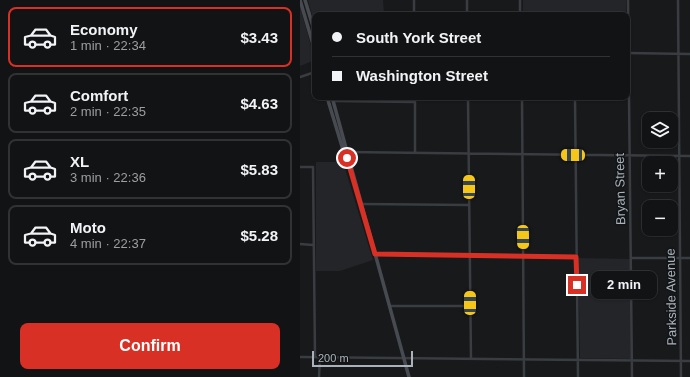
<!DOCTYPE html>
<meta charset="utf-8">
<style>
body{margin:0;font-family:Helvetica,sans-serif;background:#1f2022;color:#f1f3f6;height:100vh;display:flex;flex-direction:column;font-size:15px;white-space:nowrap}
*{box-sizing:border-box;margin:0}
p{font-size:13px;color:#9c9ea0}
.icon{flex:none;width:22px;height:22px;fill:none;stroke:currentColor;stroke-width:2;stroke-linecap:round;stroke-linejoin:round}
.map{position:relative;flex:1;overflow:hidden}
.sheet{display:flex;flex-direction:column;background:#121314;width:300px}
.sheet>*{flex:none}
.top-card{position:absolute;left:12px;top:12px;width:318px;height:88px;border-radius:8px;box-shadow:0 1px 3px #0004,0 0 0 1px #313234;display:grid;align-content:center;height:88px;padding:0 20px;background:#121314}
.fabs{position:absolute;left:342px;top:112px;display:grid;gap:8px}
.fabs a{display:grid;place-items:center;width:36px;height:36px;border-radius:8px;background:#121314;box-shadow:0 1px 3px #0004,0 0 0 1px #313234;font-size:20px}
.scale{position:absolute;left:12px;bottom:10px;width:101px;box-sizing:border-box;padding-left:4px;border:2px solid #aab3bc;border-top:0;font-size:11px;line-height:14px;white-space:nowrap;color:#aab3bc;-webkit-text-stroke:3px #131416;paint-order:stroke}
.end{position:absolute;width:18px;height:18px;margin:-9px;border:5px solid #d93025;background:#fff;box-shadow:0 0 0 2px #fff}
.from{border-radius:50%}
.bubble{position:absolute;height:28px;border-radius:8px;background:#121314;box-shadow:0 1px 3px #0004,0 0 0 1px #313234;font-size:13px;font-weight:700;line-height:28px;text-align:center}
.car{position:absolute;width:12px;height:24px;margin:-12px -6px;border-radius:5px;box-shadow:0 0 3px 1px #0007;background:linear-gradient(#f5c518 24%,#345 0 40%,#f5c518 0 76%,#345 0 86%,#f5c518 0)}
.top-card b{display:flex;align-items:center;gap:14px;height:38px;font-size:15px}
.top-card b+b{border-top:1px solid #313234}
.top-card i{width:10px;height:10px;background:#f1f3f6}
ul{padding:7px 0 0;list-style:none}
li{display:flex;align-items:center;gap:12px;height:60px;margin:0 8px 6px;padding:0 12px;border:2px solid #313234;border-radius:8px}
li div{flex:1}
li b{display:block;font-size:15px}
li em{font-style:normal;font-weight:700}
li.active{border-color:#d93025}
li>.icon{width:36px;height:36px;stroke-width:1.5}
.cta{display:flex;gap:8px;margin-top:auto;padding:8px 20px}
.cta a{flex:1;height:46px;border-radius:8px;background:#d93025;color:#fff;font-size:16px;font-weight:700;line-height:46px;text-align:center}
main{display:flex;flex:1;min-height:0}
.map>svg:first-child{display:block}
.built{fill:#242528}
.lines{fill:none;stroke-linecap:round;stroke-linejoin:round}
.minor{stroke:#393c40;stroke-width:2.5}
.secondary{stroke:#474b51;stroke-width:3.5}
.route{stroke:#d93025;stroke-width:5}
.labels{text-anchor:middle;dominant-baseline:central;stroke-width:3;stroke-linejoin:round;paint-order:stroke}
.street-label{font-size:13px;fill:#aab3bc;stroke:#131416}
</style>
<main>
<section class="sheet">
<ul>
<li class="active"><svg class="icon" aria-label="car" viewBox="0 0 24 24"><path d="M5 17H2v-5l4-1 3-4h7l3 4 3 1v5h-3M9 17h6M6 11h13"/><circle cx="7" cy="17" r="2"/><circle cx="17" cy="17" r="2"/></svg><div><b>Economy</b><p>1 min · 22:34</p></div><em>$3.43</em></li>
<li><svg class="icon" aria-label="car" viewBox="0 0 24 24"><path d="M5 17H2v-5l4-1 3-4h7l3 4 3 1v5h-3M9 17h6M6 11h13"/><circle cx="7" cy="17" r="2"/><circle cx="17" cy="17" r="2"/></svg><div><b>Comfort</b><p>2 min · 22:35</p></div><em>$4.63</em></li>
<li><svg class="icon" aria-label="car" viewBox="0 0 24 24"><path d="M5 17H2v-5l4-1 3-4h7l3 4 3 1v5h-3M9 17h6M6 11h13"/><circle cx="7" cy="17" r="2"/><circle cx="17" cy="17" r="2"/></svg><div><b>XL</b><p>3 min · 22:36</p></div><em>$5.83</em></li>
<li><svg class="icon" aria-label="car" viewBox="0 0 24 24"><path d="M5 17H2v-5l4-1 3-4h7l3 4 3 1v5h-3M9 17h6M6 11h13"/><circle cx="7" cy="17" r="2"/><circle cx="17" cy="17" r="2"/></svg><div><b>Moto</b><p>4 min · 22:37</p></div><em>$5.28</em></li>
</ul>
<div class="cta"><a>Confirm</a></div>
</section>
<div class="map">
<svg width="390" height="377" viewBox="0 0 390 377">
<rect width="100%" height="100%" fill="#18191b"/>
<path class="built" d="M8 0H83L84 15H15V26Z
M223 0H326V15H223Z
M0 7 15 60 0 66Z
M16 162H43L73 260 40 271H16Z
M278 258 330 259 331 359 280 358Z"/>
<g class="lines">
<path class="minor" d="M114 0V15
M167 0V15
M220 0V15
M328 0 332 377
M378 0 381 377
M327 53 390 54
M0 77 15 72
M115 97V153
M168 97 171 359
M222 97 224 377
M275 97 278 377
M33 101 115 102
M47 152 390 156
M0 167H13L15 357
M62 204 169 205
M0 244 13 245
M75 254 276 257
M331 258H390
M90 306H170
M0 357 390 361
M19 377 20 357"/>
<path class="secondary" d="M0 0 15 51
M5 0 15 33
M27 97 44 153 47 158
M32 97 109 377"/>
</g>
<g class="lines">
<path class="route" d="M47 158 75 254 276 257 277 285"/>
</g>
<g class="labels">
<g class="street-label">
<text transform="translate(320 189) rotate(-91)">Bryan Street</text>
<text transform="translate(371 297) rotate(-91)">Parkside Avenue</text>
</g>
</g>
</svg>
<div class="fabs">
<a><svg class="icon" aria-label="layers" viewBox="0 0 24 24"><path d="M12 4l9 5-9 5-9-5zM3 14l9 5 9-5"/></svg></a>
<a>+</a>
<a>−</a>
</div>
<div class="scale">200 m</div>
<i class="end from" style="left:47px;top:158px"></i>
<i class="end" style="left:277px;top:285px"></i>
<div class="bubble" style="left:291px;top:271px;width:66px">2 min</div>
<i class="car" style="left:273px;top:155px;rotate:271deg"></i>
<i class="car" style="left:169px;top:187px;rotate:0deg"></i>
<i class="car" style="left:223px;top:237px;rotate:179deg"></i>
<i class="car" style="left:170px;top:303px;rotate:0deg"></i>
<div class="top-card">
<b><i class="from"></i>South York Street</b>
<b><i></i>Washington Street</b>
</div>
</div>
</main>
